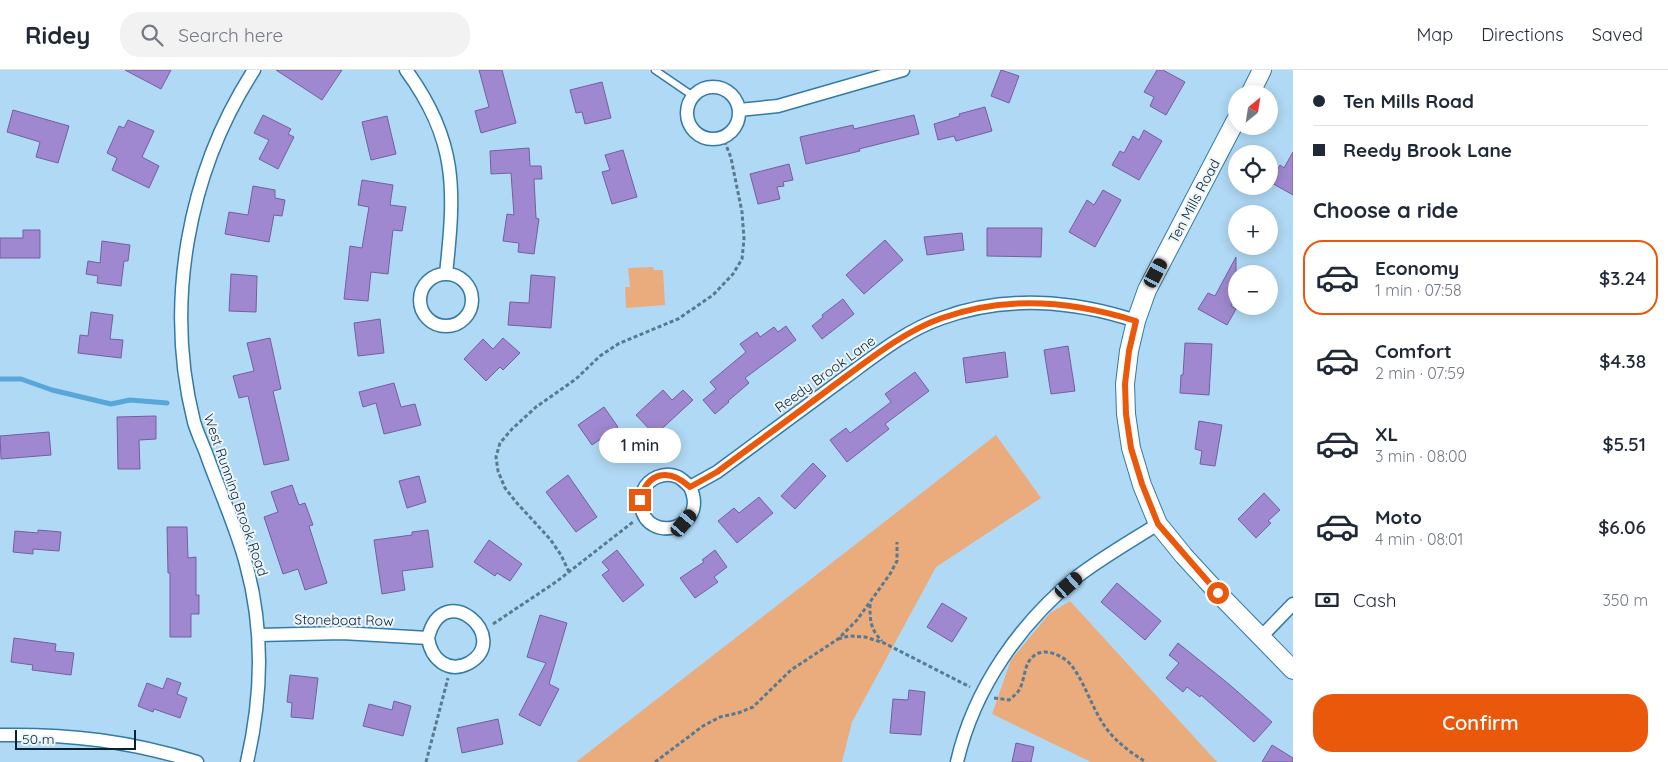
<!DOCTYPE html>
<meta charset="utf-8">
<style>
body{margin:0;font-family:Quicksand,sans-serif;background:#f2f2f3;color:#1f2937;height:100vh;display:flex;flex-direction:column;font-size:19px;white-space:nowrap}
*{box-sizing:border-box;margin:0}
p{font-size:16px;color:#747a83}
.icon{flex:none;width:28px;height:28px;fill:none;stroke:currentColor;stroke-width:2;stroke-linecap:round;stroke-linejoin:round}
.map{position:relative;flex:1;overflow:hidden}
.panel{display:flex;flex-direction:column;background:#fff;width:375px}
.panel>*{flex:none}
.hud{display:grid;align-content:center;height:110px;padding:0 20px;background:#fff}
.needle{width:32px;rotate:30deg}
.controls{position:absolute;left:1228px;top:15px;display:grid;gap:10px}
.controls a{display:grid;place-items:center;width:50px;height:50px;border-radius:50%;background:#fff;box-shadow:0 2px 12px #0003;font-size:25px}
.scale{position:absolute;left:15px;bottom:12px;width:121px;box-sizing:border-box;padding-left:5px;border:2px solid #052334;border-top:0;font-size:14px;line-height:18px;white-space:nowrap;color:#052334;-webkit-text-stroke:4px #eef5f9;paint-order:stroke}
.end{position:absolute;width:22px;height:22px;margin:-11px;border:6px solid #ea580c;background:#fff;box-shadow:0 0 0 2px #fff}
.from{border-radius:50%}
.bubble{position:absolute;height:35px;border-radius:18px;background:#fff;box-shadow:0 2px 12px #0003;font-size:16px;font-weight:600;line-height:35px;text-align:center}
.car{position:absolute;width:15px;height:30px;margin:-15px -8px;border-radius:6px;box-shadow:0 0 4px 1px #0007;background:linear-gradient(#222 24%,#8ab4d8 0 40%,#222 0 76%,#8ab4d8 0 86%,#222 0)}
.hud b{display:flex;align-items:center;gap:18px;height:48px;font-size:19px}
.hud b+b{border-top:1px solid #e0e1e3}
.hud i{width:12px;height:12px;background:#1f2937}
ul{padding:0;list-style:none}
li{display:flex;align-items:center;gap:15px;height:75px;margin:0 10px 8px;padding:0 10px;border:2px solid transparent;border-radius:20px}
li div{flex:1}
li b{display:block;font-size:19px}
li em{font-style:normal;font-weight:600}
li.on{border-color:#ea580c}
li>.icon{width:45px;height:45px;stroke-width:1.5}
h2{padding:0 20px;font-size:22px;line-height:60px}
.pay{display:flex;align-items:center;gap:12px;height:55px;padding:0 20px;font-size:19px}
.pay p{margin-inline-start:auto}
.button{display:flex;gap:10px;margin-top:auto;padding:10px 20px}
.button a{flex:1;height:58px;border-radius:20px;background:#ea580c;color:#fff;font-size:20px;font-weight:600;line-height:58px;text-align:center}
header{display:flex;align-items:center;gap:30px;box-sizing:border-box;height:70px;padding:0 25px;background:#fff;border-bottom:1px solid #e0e1e3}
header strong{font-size:24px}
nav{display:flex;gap:28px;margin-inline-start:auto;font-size:18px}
.search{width:350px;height:45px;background:#f2f2f3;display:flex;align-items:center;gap:12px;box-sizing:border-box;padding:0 18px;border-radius:20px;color:#747a83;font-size:19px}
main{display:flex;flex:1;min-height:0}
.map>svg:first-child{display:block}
.green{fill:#eaac7d}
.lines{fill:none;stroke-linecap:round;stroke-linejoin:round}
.stream{stroke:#58a7d8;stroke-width:5}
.building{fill:#9f88d0;stroke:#745f9d}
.lane-casing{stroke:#337aa5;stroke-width:9}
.street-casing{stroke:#337aa5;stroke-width:15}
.secondary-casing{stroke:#337aa5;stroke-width:20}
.path{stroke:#577a90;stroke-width:3;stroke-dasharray:4 2.5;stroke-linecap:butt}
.lane{stroke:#fff;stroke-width:6}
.street{stroke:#fff;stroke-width:12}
.secondary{stroke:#fff;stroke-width:18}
.route{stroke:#ea580c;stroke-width:6}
.labels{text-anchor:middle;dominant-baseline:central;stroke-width:4;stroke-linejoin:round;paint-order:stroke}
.street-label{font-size:14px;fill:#052334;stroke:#eef5f9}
</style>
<header>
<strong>Ridey</strong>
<div class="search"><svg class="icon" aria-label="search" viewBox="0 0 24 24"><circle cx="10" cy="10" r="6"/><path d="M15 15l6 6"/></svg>Search here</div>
<nav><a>Map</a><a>Directions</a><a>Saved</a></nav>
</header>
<main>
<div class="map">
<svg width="1293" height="692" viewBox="0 0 1293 692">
<rect width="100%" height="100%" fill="#b0d9f5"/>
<path class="green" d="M653 197 654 200H663L665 235 626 238 625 217H630L628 198Z
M996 365 1041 428 936 497 852 652 842 692H576Z
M1070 531 1217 692H1091L992 644 1011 590 1050 543Z"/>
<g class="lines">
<path class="stream" d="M0 309H21L52 320 111 334 130 330 167 333"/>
</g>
<path class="building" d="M125 0H171L161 19Z
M276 0H342L322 30Z
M479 0H502L516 53 481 63 475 41 489 37Z
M1001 0 1019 6 1009 33 991 26Z
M1157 0H1163L1185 12 1166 45 1150 36 1154 27 1144 22Z
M602 12 611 48 585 54 582 42 576 43 570 20Z
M985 37 992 61 956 71 954 66 938 70 934 54 960 46 959 44Z
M13 40 69 56 58 93 36 87 40 72 7 62Z
M263 45 291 59 288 64 294 67 278 99 259 89 269 70 254 63Z
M914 45 919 64 859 79 860 81 806 94 800 67 853 55 854 59Z
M387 46 396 84 371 90 362 52Z
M128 50 154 61 142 87 159 96 149 118 112 100 117 88 107 83 119 56 124 58Z
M1144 60 1162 71 1139 110 1112 95 1120 81 1124 83 1133 66 1139 70Z
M529 78 530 96H541L542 109H534L536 148 539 149 534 184 518 182 519 173 503 171 507 144 514 145 511 103 491 104 490 81Z
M623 80 637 127 612 134 602 102 610 100 605 85Z
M1293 82V125L1270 112 1280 95 1284 98Z
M789 94 793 110 783 112 784 116 777 117 780 129 758 134 750 104Z
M362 110 393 115 390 135 406 137 402 161 393 160 388 204 371 202 368 231 344 229 350 176 362 178 369 137 358 135Z
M253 116 275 120V128L285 130 282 146 274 145 269 172 225 164 229 142 248 145Z
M1103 120 1121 130 1095 177 1069 162 1087 130 1094 135Z
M987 158H1042L1041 187 987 186Z
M23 160H40V188H0V168H23Z
M962 163 964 180 927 185 924 167Z
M885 170 903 190 864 224 846 205Z
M102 171 130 175 128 191H124L121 216 97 213 98 206 86 204 88 191 100 193Z
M1236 187V227L1231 236 1236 239 1227 255 1198 239 1208 223 1215 226Z
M231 204 257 206 256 242 229 241Z
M531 205 555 207 551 258 508 255 510 232 529 233Z
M843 229 854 244 822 269 812 256 823 247 822 245Z
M91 242 113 245 110 269 123 270 121 288 78 283 80 265 88 266Z
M380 249 384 283 358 286 354 253Z
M786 256 796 270 745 308 749 313 728 331 729 332 715 344 703 330 716 319 710 312 746 282 740 274 757 262 760 267 774 257 778 262Z
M270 268 281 319 273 321 289 390 264 395 248 326 239 328 233 306 254 301 247 273Z
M503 268 520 283 503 300 500 297 486 311 464 289 483 269 493 279Z
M1185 273 1212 274 1209 325 1180 323 1181 305H1183Z
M1068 276 1075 321 1051 324 1044 280Z
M1005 282 1008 307 966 313 963 288Z
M915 302 929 321 885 354 889 359 847 392 830 370 846 358 850 363 891 332 885 324Z
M394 313 401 337 415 334 421 355 384 364 376 333 363 337 359 322Z
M663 320 672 330 683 320 693 330 655 365 636 345Z
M604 337 618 357 592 375 578 355Z
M156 346V369L139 370 140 399H118L117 347Z
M1199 351 1222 355 1215 396 1200 394 1202 381 1195 379Z
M49 362 51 385 1 389 0 366Z
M813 393 826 406 795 439 781 426Z
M568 405 597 447 576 462 546 422Z
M419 406 426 432 407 438 399 411Z
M292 415 299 435 305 433 313 455 309 456 327 513 305 520 298 499 283 504 264 447 278 442 271 422Z
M1264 423 1280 440 1268 451 1271 453 1256 468 1238 449Z
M759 427 773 443 737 473 718 451 734 438 739 443Z
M167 457H187L188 488 196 487V525H199V544H191V567H170V503H168Z
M38 460 61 462 59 481 33 479V484L13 482 15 461 38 463Z
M428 460 433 497 402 501 405 520 382 524 374 470 412 465V462Z
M489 470 522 494 510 511 497 503 495 506 474 492Z
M617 480 644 515 623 532 602 505 609 500 602 492Z
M715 480 727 497 714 507 718 512 695 528 680 508 704 492 702 490Z
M1117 513 1161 551 1145 570 1101 532Z
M942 533 967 548 952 572 927 557Z
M540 545 567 553 549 614 559 619 540 656 519 645 546 593 527 587Z
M14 568 56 574 55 581 74 583 71 605 32 600 33 595 11 592Z
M1178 573 1230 615 1272 652 1254 672 1201 625 1200 627 1187 617 1183 622 1166 608 1179 593 1169 585Z
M290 605 318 608 313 649 291 647 292 633 287 632Z
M167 608 181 613 177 624 187 628 180 648 154 639 153 642 138 636 147 613 163 619Z
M909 620 925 622 921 665 890 663 893 629 908 630Z
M394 631 411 636 403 666 363 656 369 634 392 640Z
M498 649 503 674 462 683 457 658Z
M1016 673 1034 677 1031 692H1012Z
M1272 675 1293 688V692H1262Z"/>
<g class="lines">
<g class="lane-casing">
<path id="lane" d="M655 0 693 26"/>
</g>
<g class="street-casing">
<path id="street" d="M406 0C458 71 455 120 446 204
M687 43a26 26 0 1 1 52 0a26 26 0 1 1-52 0Z
M739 40 778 36 903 0
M420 230a26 26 0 1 1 52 0a26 26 0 1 1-52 0Z
M690 417C710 459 647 475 641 436 640 431 641 426 643 421 648 408 665 401 678 407 682 409 686 413 690 417L717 402C758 372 798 342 839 312 871 289 904 261 942 248 1005 225 1073 230 1136 251
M259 565 342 563 428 568C443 506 513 568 469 593 448 604 431 589 428 568
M1261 567 1293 534
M1 665C71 664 129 671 197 692
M247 692C262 627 264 559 246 494 236 456 219 420 206 383 202 373 197 362 194 352 164 233 188 102 254 0
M957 692C974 618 1020 553 1078 506 1103 487 1131 471 1158 454"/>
</g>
<g class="secondary-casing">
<path id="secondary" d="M1250 24 1262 0
M1236 50 1147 220 1136 251 1129 281 1125 314 1126 344 1131 378 1142 415 1158 454 1184 486 1218 523 1293 600"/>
</g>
<path class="path" d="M569 502 561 485 550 469 516 432 505 418 498 401 496 387 500 373 512 359 536 337 576 309 600 286 618 274 678 249 713 225 733 204 742 189 744 169 742 142 731 88 723 67
M870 534C870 550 870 559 882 571
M493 554 556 512 633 452
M838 569 849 566 865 567 884 573 970 617
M994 628 1009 630C1014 626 1019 622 1021 616 1026 604 1024 589 1039 583 1050 579 1066 588 1072 596 1087 616 1093 643 1110 663 1120 675 1133 684 1146 692
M426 692 448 608
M655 692 703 656 720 647 738 643 753 637 791 600 838 569 857 550 890 504 897 491V472"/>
<use href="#lane" class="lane"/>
<use href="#street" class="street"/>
<use href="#secondary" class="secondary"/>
</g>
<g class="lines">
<path class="route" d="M640 430C648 401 669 398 690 417L717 402C756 373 795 345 833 316 866 292 904 261 942 248 1006 225 1073 231 1136 251L1129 281 1125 314 1126 344 1131 378 1142 414 1158 454 1218 523"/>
</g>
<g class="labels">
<g class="street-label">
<text transform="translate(1194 131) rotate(-62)">Ten Mills Road</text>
<text transform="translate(825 304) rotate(-36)">Reedy Brook Lane</text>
<text transform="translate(236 425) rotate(71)">West Running Brook Road</text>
<text transform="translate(344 550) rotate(1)">Stoneboat Row</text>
</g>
</g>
</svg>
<div class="controls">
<a><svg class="needle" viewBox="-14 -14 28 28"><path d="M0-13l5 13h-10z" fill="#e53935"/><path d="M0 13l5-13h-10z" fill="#747a83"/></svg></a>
<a><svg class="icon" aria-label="locate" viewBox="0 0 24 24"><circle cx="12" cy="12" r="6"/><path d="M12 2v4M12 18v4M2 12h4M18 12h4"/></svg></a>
<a>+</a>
<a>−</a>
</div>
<div class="scale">50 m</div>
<i class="end from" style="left:1218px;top:523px"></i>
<i class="end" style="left:640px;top:430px"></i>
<div class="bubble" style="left:599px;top:358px;width:82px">1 min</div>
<i class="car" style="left:1156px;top:203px;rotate:28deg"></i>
<i class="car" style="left:684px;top:453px;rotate:40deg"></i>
<i class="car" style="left:1069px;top:515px;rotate:49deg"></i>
</div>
<section class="panel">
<div class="hud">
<b><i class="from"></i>Ten Mills Road</b>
<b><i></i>Reedy Brook Lane</b>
</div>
<h2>Choose a ride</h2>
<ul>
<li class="on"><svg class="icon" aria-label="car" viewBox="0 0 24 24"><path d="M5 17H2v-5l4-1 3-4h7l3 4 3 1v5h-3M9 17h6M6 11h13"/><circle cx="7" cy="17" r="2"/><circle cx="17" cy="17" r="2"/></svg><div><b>Economy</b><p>1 min · 07:58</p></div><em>$3.24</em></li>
<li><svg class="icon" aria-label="car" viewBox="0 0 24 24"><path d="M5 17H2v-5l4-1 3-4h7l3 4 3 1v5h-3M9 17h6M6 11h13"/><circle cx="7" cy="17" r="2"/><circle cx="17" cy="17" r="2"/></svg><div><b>Comfort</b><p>2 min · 07:59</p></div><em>$4.38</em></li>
<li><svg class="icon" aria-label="car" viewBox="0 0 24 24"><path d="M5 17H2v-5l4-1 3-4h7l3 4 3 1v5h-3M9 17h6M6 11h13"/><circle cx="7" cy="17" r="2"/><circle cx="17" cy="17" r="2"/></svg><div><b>XL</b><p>3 min · 08:00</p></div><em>$5.51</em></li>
<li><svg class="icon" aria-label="car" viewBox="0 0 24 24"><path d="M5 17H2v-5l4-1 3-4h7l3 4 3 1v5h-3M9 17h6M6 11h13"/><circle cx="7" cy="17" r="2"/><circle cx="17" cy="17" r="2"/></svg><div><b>Moto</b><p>4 min · 08:01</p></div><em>$6.06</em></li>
</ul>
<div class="pay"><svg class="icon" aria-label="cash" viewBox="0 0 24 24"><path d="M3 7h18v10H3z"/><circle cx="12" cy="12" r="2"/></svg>Cash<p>350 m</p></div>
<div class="button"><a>Confirm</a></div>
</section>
</main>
